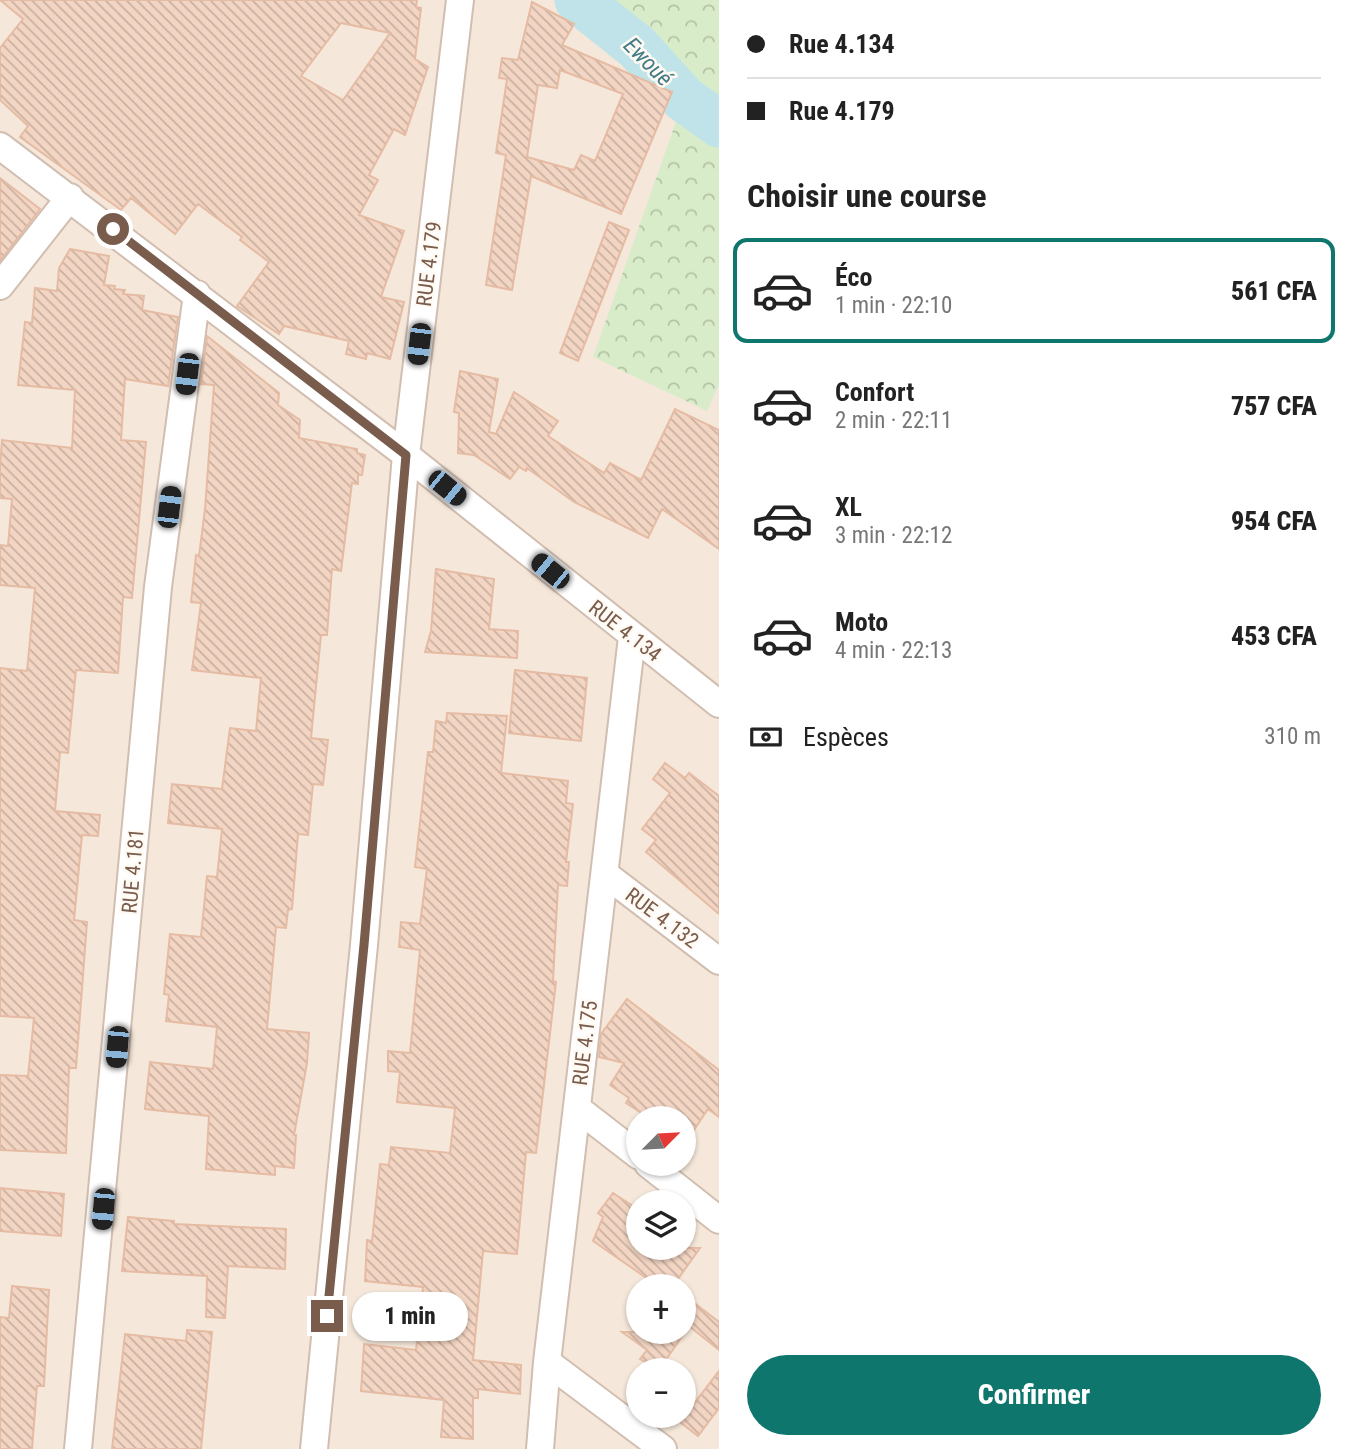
<!DOCTYPE html>
<html lang="fr">
<meta charset="utf-8">
<style>
body{margin:0;font-family:"Roboto Condensed",sans-serif;background:#f2f2f2;color:#222;height:100vh;display:flex;flex-direction:column;font-size:26px;white-space:nowrap}
*{box-sizing:border-box;margin:0}
p{font-size:23px;color:#767676}
.icon{flex:none;width:38px;height:38px;fill:none;stroke:currentColor;stroke-width:2;stroke-linecap:round;stroke-linejoin:round}
.map{position:relative;flex:1;overflow:hidden}
.panel{display:flex;flex-direction:column;background:#fff;width:630px}
.panel>*{flex:none}
.banner{display:grid;align-content:center;height:154px;padding:0 28px;background:#fff}
.needle{width:46px;rotate:66deg}
.fabs{position:absolute;left:626px;top:1106px;display:grid;gap:14px}
.fabs a{display:grid;place-items:center;width:70px;height:70px;border-radius:50%;background:#fff;box-shadow:0 2px 5px #0004;font-size:35px}
.end{position:absolute;width:32px;height:32px;margin:-16px;border:9px solid #7a5c4d;background:#fff;box-shadow:0 0 0 4px #fff}
.from{border-radius:50%}
.bubble{position:absolute;height:49px;border-radius:24px;background:#fff;box-shadow:0 2px 5px #0004;font-size:23px;font-weight:800;line-height:49px;text-align:center}
.car{position:absolute;width:21px;height:42px;margin:-21px -10px;border-radius:9px;box-shadow:0 0 5px 2px #0007;background:linear-gradient(#222 24%,#8ab4d8 0 40%,#222 0 76%,#8ab4d8 0 86%,#222 0)}
.banner b{display:flex;align-items:center;gap:24px;height:66px;font-size:26px}
.banner b+b{border-top:2px solid #e0e0e0}
.banner i{width:18px;height:18px;background:#222}
ul{padding:0;list-style:none}
li{display:flex;align-items:center;gap:21px;height:105px;margin:0 14px 10px;padding:0 14px;border:4px solid transparent;border-radius:14px}
li div{flex:1}
li b{display:block;font-size:26px}
li em{font-style:normal;font-weight:800}
li.active{border-color:#0f766e}
li>.icon{width:63px;height:63px;stroke-width:1.5}
h2{padding:0 28px;font-size:32px;line-height:84px}
.pay{display:flex;align-items:center;gap:18px;height:77px;padding:0 28px;font-size:26px}
.pay p{margin-inline-start:auto}
.action{display:flex;gap:14px;margin-top:auto;padding:14px 28px}
.action a{flex:1;height:80px;border-radius:42px;background:#0f766e;color:#fff;font-size:28px;font-weight:800;line-height:80px;text-align:center}
main{display:flex;flex:1;min-height:0}
.map>svg:first-child{display:block}
.residential{fill:#f5e8da;fill-rule:evenodd}
.forest{fill:url(#forest-crowns)}
.lines{fill:none;stroke-linecap:round;stroke-linejoin:round}
.river{stroke:#bfe3e8;stroke-width:47}
.building{fill:url(#building-back-hatch);stroke:#e6bba3;stroke-width:2;fill-rule:evenodd}
.minor-casing{stroke:#d1beb0;stroke-width:30}
.minor{stroke:#fff;stroke-width:26}
.route{stroke:#7a5c4d;stroke-width:9}
.labels{text-anchor:middle;dominant-baseline:central;stroke-width:5;stroke-linejoin:round;paint-order:stroke}
.street-label{font-size:21px;fill:#7a5c4d;stroke:#fffaf3}
.water-label{font-size:23px;font-style:italic;fill:#437c86;stroke:#fffaf3}
</style>
<main>
<div class="map">
<svg width="719" height="1449" viewBox="0 0 719 1449">
<defs>
<pattern id="forest-crowns" width="20" height="18" patternUnits="userSpaceOnUse" patternTransform="scale(1.75)"><rect width="20" height="18" fill="#d8ecc9"/><path d="M2 6a3 3 0 1 1 6 0M12 15a3 3 0 1 1 6 0" fill="none" stroke="#b4c2a5"/></pattern>
<pattern id="building-back-hatch" width="6" height="6" patternUnits="userSpaceOnUse" patternTransform="scale(1.75)"><rect width="6" height="6" fill="#f3d5c3"/><path d="M-1 5l2 2M0 0l6 6M5-1l2 2" fill="none" stroke="#cab0a1"/></pattern>
</defs>
<rect width="100%" height="100%" fill="#fdf6ec"/>
<path class="residential" d="M0 0H595L590 7 719 124V1449H0ZM639 1118H684V1164H639ZM639 1202H684V1248H639ZM639 1286H684V1332H639ZM639 1370H684V1416H639Z"/>
<path class="forest" d="M595 0H719V385L707 411 593 357 684 99 637 47 590 6Z"/>
<g class="lines">
<path class="river" d="M578 0 637 47 684 99 719 124"/>
</g>
<path class="building" d="M0 0H417L416 7 421 8 415 59 428 67 405 135 394 129 369 175 378 180 359 215 404 231 381 297 404 302 390 359 367 353 366 359 346 354 349 341 284 326 279 334 237 306 269 262 240 240 242 237 198 204 175 234 131 198 121 210 20 137 28 126 0 100V48L23 19ZM341 23 390 33 343 100 301 76Z
M532 2 574 24 562 45 672 92 621 214 531 176 512 290 486 285 506 155 496 153 507 79 499 78 502 58 518 60ZM560 70 623 94 595 161 581 155 574 170 527 157 538 85 557 88Z
M0 178 40 209 0 261Z
M609 222 629 230 578 361 560 353Z
M70 249 109 256 104 285 115 286 114 289 125 290 123 294 144 296 142 310 178 317 168 386 125 379 121 440 146 442 132 598 123 597 118 673 76 670 68 753 60 752 55 811 100 815 98 836 82 835 74 920 87 922 76 1068H69L66 1153 0 1150V1075L28 1076 34 1018 0 1016V668L27 671 35 588 0 585V545L8 546 12 499 0 498V467L2 440 72 448 75 390 18 385 25 322 32 323 35 288 57 291 59 268Z
M207 336 279 393 278 405 300 420 299 438 357 449V453L365 455 362 475H358V484L352 483 341 571 332 569 327 635H321L311 738 328 740 323 785 313 784 308 835 298 834 292 909 288 910 286 928 276 927 267 1029 309 1033 307 1063 294 1135H296L294 1168 275 1166V1175L206 1169 209 1116 145 1109 150 1062 213 1069 217 1027 166 1021 169 995 164 994 170 934 201 937 207 876 217 877 222 829 168 823 172 784 222 789 230 728 256 731 261 678 192 670 201 603 191 602 196 555 199 556 205 509 214 385 201 384Z
M460 371 498 379 489 432 496 434 514 392 558 421 548 436 604 473 610 463 641 480 675 409 719 430V549L662 509 648 538 574 502 527 468 526 471 519 467 510 479 474 455 458 453 459 413 454 412Z
M436 569 494 579 489 629 518 631 517 658 425 652 431 631Z
M515 670 587 678 581 741 509 733Z
M447 713 507 716 501 773 568 781 566 803 573 804 566 862H569L567 886 558 885 553 981 556 982 536 1153 526 1152 517 1254 483 1251 473 1360 521 1365 520 1394 478 1389V1398H473V1439L441 1437 444 1400 361 1391 364 1344 416 1350 423 1287 365 1281 367 1240 372 1241 380 1164 389 1165 391 1147 450 1153 455 1108 397 1102 400 1072 388 1071V1051L410 1053 420 950 399 947 401 922 420 924 427 869 415 867 428 752H433L436 721 446 723Z
M665 763 685 778 689 773 719 796V914L646 852 656 840 642 829 670 793 653 779Z
M627 999 719 1070V1117L708 1109 684 1145V1118H649L626 1103 629 1098 610 1085 624 1063 599 1057 601 1034Z
M0 1188 64 1194 61 1236 0 1231Z
M613 1193 639 1210V1248H700L673 1286H658L593 1241 603 1217 598 1213Z
M128 1217 174 1221V1224L286 1229 285 1269 228 1266 225 1318 206 1317 207 1276 122 1271Z
M12 1286 49 1290 44 1386H37L32 1449H0V1317L9 1318Z
M684 1295 719 1322V1350L684 1322Z
M187 1330 212 1332 201 1449H112L125 1334 186 1341Z
M622 1332H685L659 1370 640 1359 647 1350Z
M719 1371V1408L698 1436 680 1422Z"/>
<g class="lines">
<g class="minor-casing">
<path id="minor" d="M0 146 406 455 719 704
M0 286 70 197
M605 874 719 961
M577 1108 639 1156
M648 1164 719 1220
M547 1362 663 1449
M78 1449 158 587 197 294
M314 1449 364 945 406 455 460 0
M540 1449 547 1362 632 637"/>
</g>
<use href="#minor" class="minor"/>
</g>
<g class="lines">
<path class="route" d="M113 229 406 455 364 945 327 1316"/>
</g>
<g class="labels">
<g class="street-label">
<text transform="translate(429 264) rotate(-83)">RUE 4.179</text>
<text transform="translate(625 631) rotate(38)">RUE 4.134</text>
<text transform="translate(133 871) rotate(-85)">RUE 4.181</text>
<text transform="translate(662 918) rotate(37)">RUE 4.132</text>
<text transform="translate(585 1043) rotate(-83)">RUE 4.175</text>
</g>
<g class="water-label">
<text transform="translate(648 62) rotate(45)">Ewoué</text>
</g>
</g>
</svg>
<div class="fabs">
<a><svg class="needle" viewBox="-14 -14 28 28"><path d="M0-13l5 13h-10z" fill="#e53935"/><path d="M0 13l5-13h-10z" fill="#767676"/></svg></a>
<a><svg class="icon" aria-label="layers" viewBox="0 0 24 24"><path d="M12 4l9 5-9 5-9-5zM3 14l9 5 9-5"/></svg></a>
<a>+</a>
<a>−</a>
</div>
<i class="end from" style="left:113px;top:229px"></i>
<i class="end" style="left:327px;top:1316px"></i>
<div class="bubble" style="left:352px;top:1292px;width:116px">1 min</div>
<i class="car" style="left:419px;top:344px;rotate:187deg"></i>
<i class="car" style="left:187px;top:374px;rotate:187deg"></i>
<i class="car" style="left:447px;top:488px;rotate:129deg"></i>
<i class="car" style="left:169px;top:507px;rotate:7deg"></i>
<i class="car" style="left:550px;top:571px;rotate:309deg"></i>
<i class="car" style="left:117px;top:1047px;rotate:185deg"></i>
<i class="car" style="left:103px;top:1209px;rotate:185deg"></i>
</div>
<section class="panel">
<div class="banner">
<b><i class="from"></i>Rue 4.134</b>
<b><i></i>Rue 4.179</b>
</div>
<h2>Choisir une course</h2>
<ul>
<li class="active"><svg class="icon" aria-label="car" viewBox="0 0 24 24"><path d="M5 17H2v-5l4-1 3-4h7l3 4 3 1v5h-3M9 17h6M6 11h13"/><circle cx="7" cy="17" r="2"/><circle cx="17" cy="17" r="2"/></svg><div><b>Éco</b><p>1 min · 22:10</p></div><em>561 CFA</em></li>
<li><svg class="icon" aria-label="car" viewBox="0 0 24 24"><path d="M5 17H2v-5l4-1 3-4h7l3 4 3 1v5h-3M9 17h6M6 11h13"/><circle cx="7" cy="17" r="2"/><circle cx="17" cy="17" r="2"/></svg><div><b>Confort</b><p>2 min · 22:11</p></div><em>757 CFA</em></li>
<li><svg class="icon" aria-label="car" viewBox="0 0 24 24"><path d="M5 17H2v-5l4-1 3-4h7l3 4 3 1v5h-3M9 17h6M6 11h13"/><circle cx="7" cy="17" r="2"/><circle cx="17" cy="17" r="2"/></svg><div><b>XL</b><p>3 min · 22:12</p></div><em>954 CFA</em></li>
<li><svg class="icon" aria-label="car" viewBox="0 0 24 24"><path d="M5 17H2v-5l4-1 3-4h7l3 4 3 1v5h-3M9 17h6M6 11h13"/><circle cx="7" cy="17" r="2"/><circle cx="17" cy="17" r="2"/></svg><div><b>Moto</b><p>4 min · 22:13</p></div><em>453 CFA</em></li>
</ul>
<div class="pay"><svg class="icon" aria-label="cash" viewBox="0 0 24 24"><path d="M3 7h18v10H3z"/><circle cx="12" cy="12" r="2"/></svg>Espèces<p>310 m</p></div>
<div class="action"><a>Confirmer</a></div>
</section>
</main>
